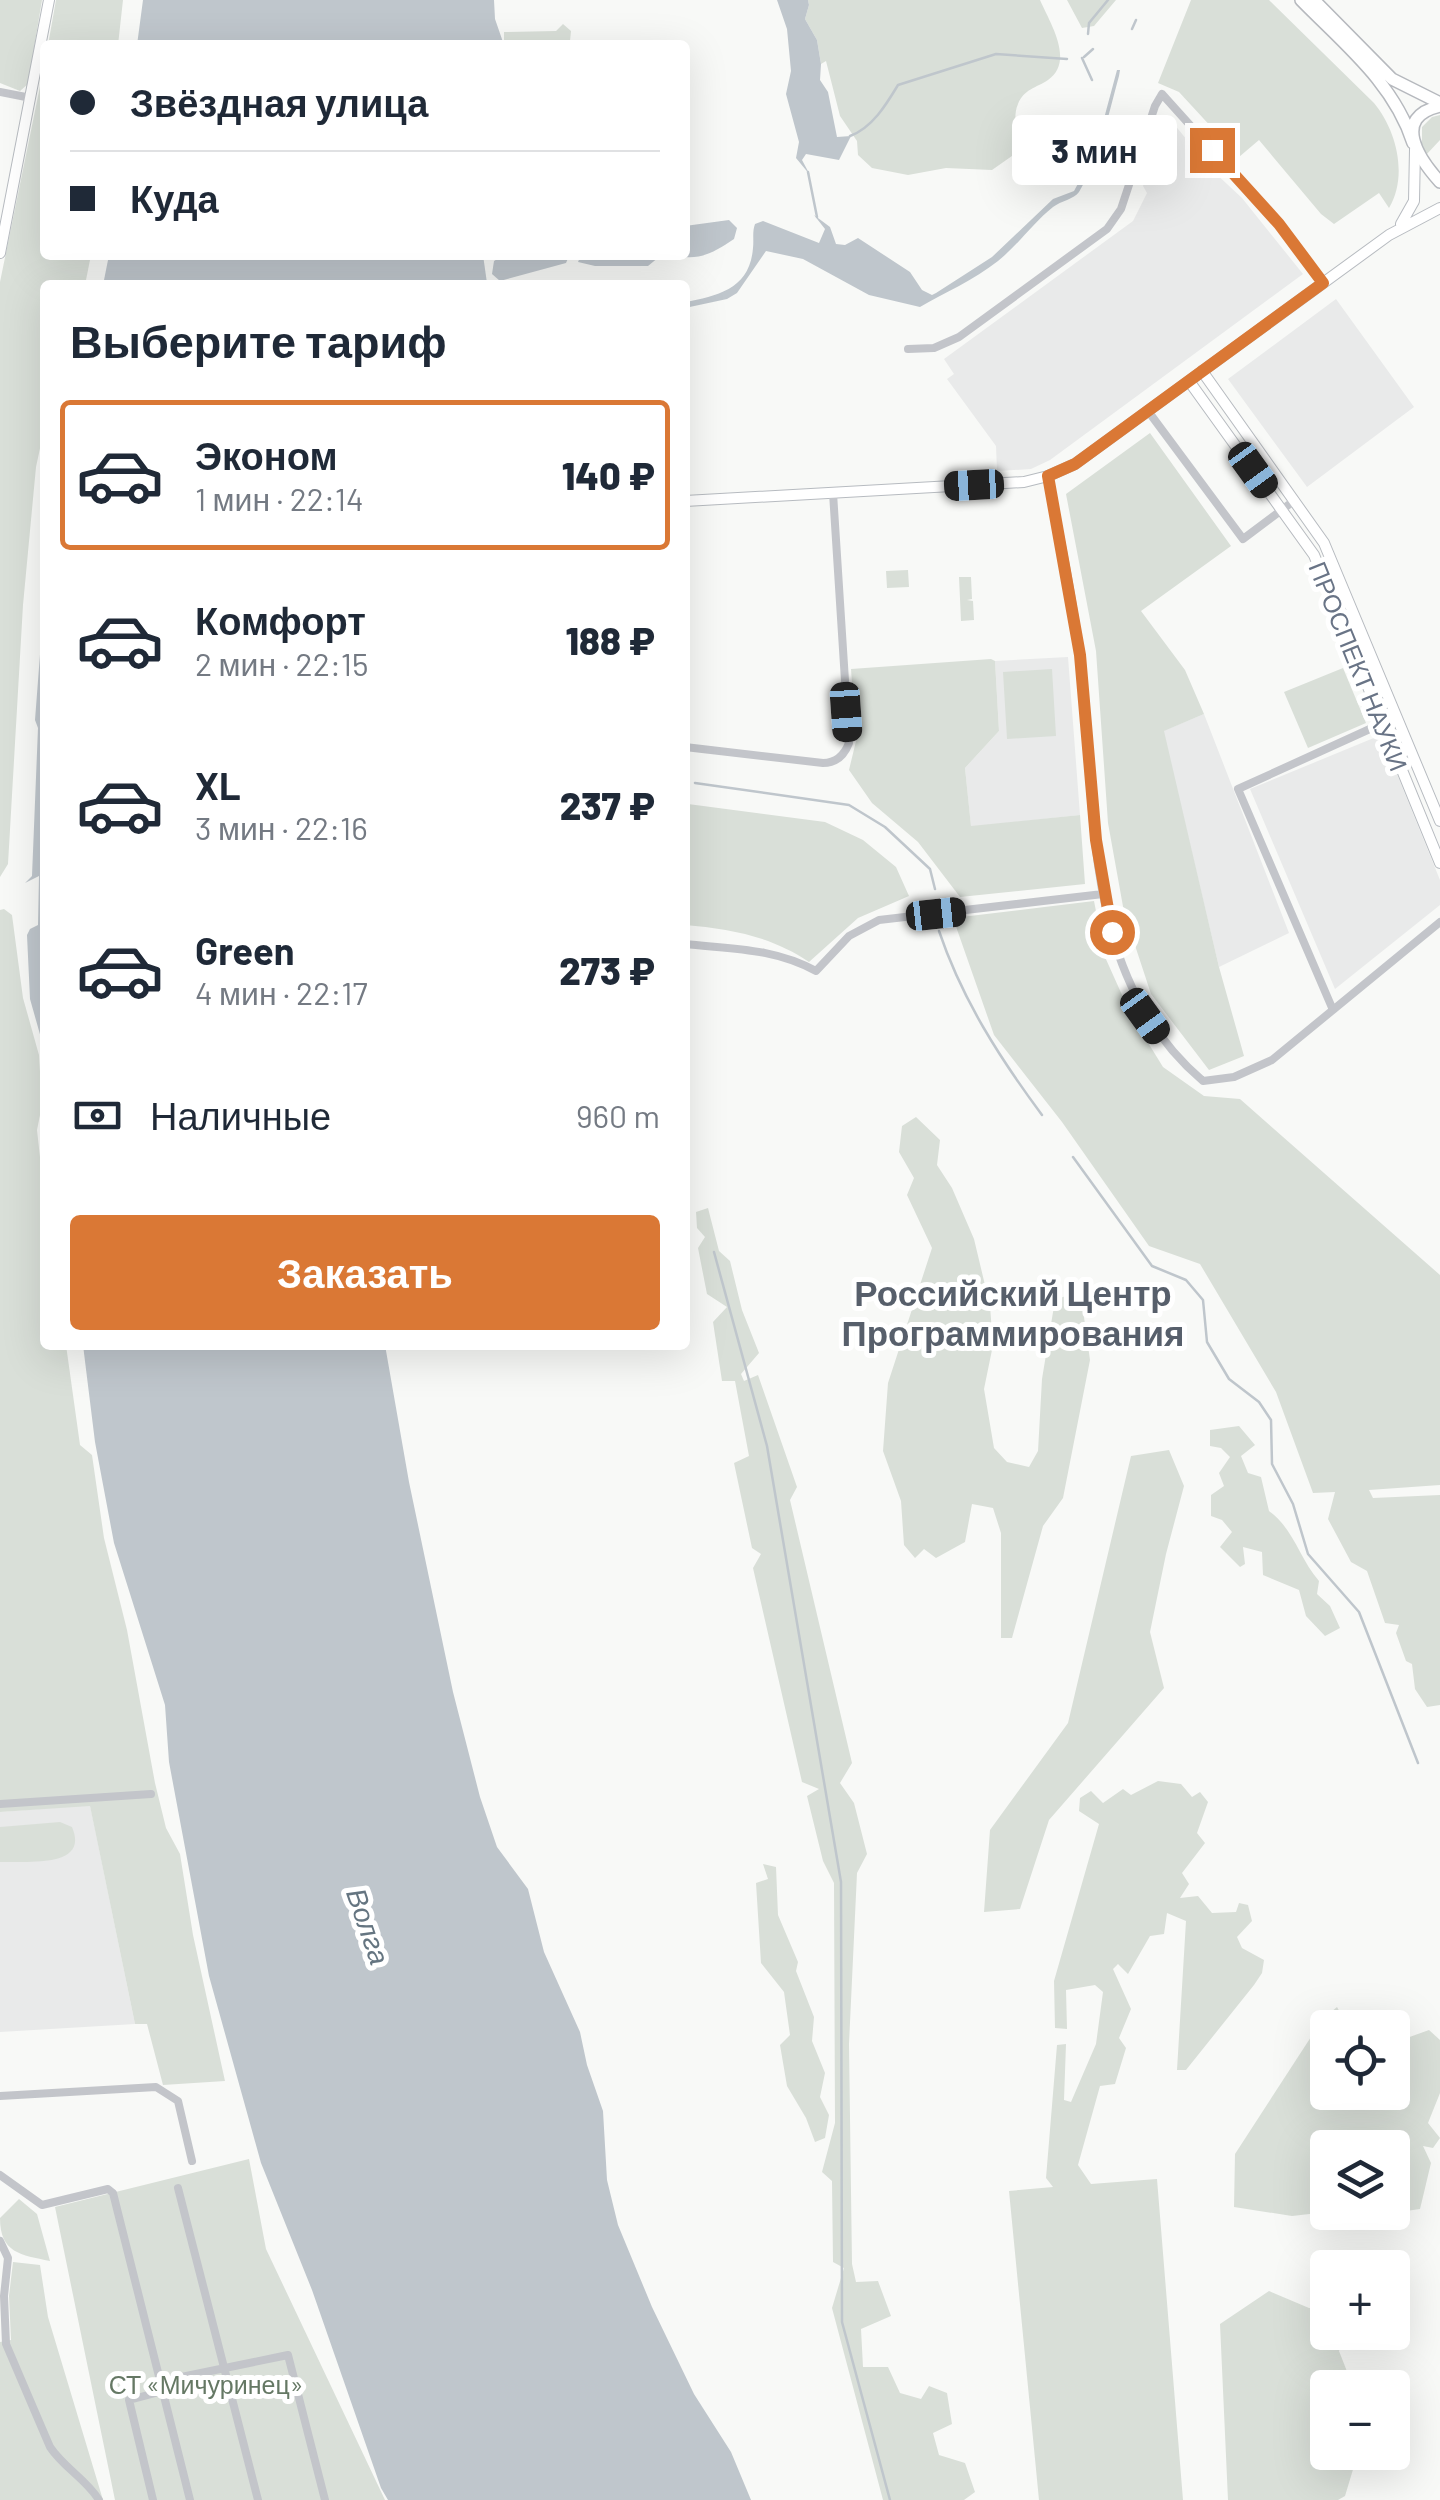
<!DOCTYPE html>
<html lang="ru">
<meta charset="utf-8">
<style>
body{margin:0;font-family:Barlow,sans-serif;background:#f6f6f7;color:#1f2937;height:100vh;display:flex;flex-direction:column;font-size:38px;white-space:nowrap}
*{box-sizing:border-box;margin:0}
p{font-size:32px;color:#747a83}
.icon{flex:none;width:55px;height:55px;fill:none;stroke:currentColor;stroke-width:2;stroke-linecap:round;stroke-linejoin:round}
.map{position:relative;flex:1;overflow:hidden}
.sheet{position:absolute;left:40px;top:280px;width:650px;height:1070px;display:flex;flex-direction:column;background:#fff;border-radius:10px;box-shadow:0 10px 40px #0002}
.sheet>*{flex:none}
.hud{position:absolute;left:40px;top:40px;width:650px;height:220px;border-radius:10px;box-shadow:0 10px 40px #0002;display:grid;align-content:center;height:220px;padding:0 30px;background:#fff}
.controls{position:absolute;left:1310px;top:2010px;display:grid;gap:20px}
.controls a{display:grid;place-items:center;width:100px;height:100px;border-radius:10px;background:#fff;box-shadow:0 10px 40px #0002;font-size:50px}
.end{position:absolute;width:45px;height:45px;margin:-22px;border:12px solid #da7835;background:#fff;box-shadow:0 0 0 5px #fff}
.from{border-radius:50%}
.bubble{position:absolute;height:70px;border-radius:10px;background:#fff;box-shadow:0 10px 40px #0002;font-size:32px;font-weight:800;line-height:70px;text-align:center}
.car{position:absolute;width:30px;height:60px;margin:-30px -15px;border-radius:12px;box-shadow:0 0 8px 2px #0007;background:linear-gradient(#222 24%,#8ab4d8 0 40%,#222 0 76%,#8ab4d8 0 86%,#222 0)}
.hud b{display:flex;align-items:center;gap:35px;height:95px;font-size:38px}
.hud b+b{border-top:2px solid #e0e1e3}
.hud i{width:25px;height:25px;background:#1f2937}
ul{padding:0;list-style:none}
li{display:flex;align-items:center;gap:30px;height:150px;margin:0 20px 15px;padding:0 10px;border:5px solid transparent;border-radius:10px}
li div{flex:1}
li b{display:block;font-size:38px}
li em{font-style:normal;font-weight:800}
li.on{border-color:#da7835}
li>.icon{width:90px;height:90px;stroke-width:1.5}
h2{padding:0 30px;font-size:45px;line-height:120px}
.pay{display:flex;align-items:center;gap:25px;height:110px;padding:0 30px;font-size:38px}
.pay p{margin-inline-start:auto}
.cta{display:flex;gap:20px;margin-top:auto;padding:20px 30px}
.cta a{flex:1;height:115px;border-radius:10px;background:#da7835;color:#fff;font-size:40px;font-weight:800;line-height:115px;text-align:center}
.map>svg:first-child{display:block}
.built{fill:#e9eaea}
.green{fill:#d9dfd8}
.water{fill:#bfc6cc}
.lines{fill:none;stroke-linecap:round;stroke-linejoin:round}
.stream{stroke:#bfc6cc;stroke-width:2.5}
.secondary-casing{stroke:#b7bbc0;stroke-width:12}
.primary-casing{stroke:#b6b9be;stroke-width:14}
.street{stroke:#c3c5ca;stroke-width:8}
.secondary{stroke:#fff;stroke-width:10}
.primary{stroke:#fff;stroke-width:11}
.route{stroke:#da7835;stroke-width:12}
.labels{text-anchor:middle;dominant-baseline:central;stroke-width:10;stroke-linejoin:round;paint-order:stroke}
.street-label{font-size:25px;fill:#697486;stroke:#fff}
.park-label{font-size:25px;fill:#657864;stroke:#fff}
.water-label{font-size:28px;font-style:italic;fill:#657581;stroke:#fff}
.district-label{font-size:35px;font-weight:bold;fill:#575f6b;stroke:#fff}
</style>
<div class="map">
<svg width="1440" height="2500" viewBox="0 0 1440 2500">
<rect width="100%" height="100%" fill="#f8f9f7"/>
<path class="built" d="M1173 123 1212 170 1242 198 1303 274 1050 460 1031 469 997 471 996 446 947 379 954 374 944 359 1133 221 1147 193 1143 186 1163 131Z
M1336 299 1414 407 1307 487 1228 379Z
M1068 657 1080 815 971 827 965 768 999 731 995 661Z
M1204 714 1289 933 1219 967 1163 731Z
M1381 735 1440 880V905L1335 989 1250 789Z
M90 1805 135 2024 0 2032V1812Z"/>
<path class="green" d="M0 0H42L28 84 20 91 0 83Z
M56 0H123L118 45H48Z
M808 0H1040C1050 23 1075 61 1048 80 1036 88 1024 89 1018 104 1012 117 1018 137 1019 151L992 170 946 168 908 175 872 168 858 155 857 141 840 116 826 61 821 64 817 40 805 19 809 5Z
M1067 0H1116L1094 26 1082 28Z
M1191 0H1269L1374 103C1397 131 1408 176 1389 208L1379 193 1334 224 1321 214 1259 140 1239 157 1179 92 1158 83Z
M563 24 571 31 570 41 564 45H504V32L556 31Z
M45 62V255H91L85 285H45V425L36 467 23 605 8 864 0 877V282Z
M1440 115V140L1426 155 1422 145V127L1432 117Z
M1150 433 1231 546 1141 611 1185 670 1204 714 1164 731 1219 967 1244 1056 1209 1070 1151 994 1124 912 1108 823 1096 651 1066 494Z
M908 570 909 587 887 588 886 571Z
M959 577H971L972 599 967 600 973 601 974 620 961 621Z
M991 659 995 661 999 731 965 768 971 826 1080 815 1085 884 960 897 918 842 872 803 849 770 856 741 851 669Z
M1343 668 1366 723 1308 748 1284 692Z
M1052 669 1056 736 1007 739 1003 672Z
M688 804 825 822 863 840 896 867 909 896 858 918 809 962C771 936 730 929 685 925Z
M1094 901 1105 957 1131 1015 1163 1067 1204 1096 1240 1099 1440 1275V1485L1369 1490 1373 1498 1440 1495V1705L1427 1707 1415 1689 1412 1664 1406 1661 1396 1633 1399 1625 1385 1623 1367 1571 1351 1562 1328 1519 1335 1492 1313 1493 1276 1392 1200 1264 1149 1246 1062 1122 994 1035 953 918Z
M4 909 12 915 23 998 39 1055 42 1105 37 1130 45 1202V1345H66L80 1445 92 1455 104 1538 127 1630 155 1783 166 1828 180 1854 193 1935 225 2081 163 2085 147 2024H135L90 1806 0 1812V910Z
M916 1117 940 1140 937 1165 952 1188 974 1239 990 1306 993 1345 984 1389 994 1448 1007 1462 1029 1467 1038 1451 1042 1379 1055 1300 1071 1294 1083 1310 1090 1360 1063 1498 1043 1526 1012 1638H1001V1533L993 1508 972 1504 965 1542 936 1558 924 1549 915 1558 904 1545 901 1501 883 1451 888 1383 932 1248 907 1195 914 1178 899 1152 902 1126Z
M708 1208 719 1251 730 1261 742 1310 759 1353 741 1374 744 1381 758 1375 797 1487 790 1500 852 1763 840 1783 854 1803 867 1854 857 1873 849 2044 852 2264 856 2282 878 2281 891 2316 861 2329 863 2367H888L900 2393 921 2399 929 2386 947 2393 952 2424 933 2433 939 2455 965 2463 975 2492 964 2500H883L832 2308 844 2268 833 2262 832 2181 822 2172 835 2123 834 1883 823 1861 807 1796 819 1789 802 1782 753 1568 761 1554 752 1548 734 1463 749 1456 735 1381H722L713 1322 727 1307 707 1294 698 1248 705 1237 697 1228 696 1212Z
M1239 1426 1255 1445 1241 1456 1248 1473 1261 1477 1269 1511C1294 1529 1299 1558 1319 1581L1317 1594 1330 1606 1340 1628 1325 1636 1306 1616 1299 1590 1263 1575 1262 1552 1243 1547 1245 1564 1240 1567 1220 1547 1232 1532 1222 1520 1211 1516V1495L1224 1486 1219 1473 1230 1457 1221 1448 1210 1446V1430Z
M1169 1450 1184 1486 1166 1554 1150 1632 1164 1688 1049 1820 1020 1909 984 1912 990 1830 1068 1723 1131 1456Z
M1158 1781 1181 1784 1192 1797 1200 1792 1208 1802 1197 1833 1205 1843 1182 1873 1189 1884 1180 1898 1198 1896 1212 1913 1236 1912 1239 1903 1248 1905 1252 1921 1237 1937 1242 1948 1264 1960 1262 1973 1254 1985 1186 2070H1177L1186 1921 1167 1913 1164 1934 1150 1936 1128 1974 1118 1964 1113 1969 1131 2009 1119 2038 1126 2048 1115 2084 1100 2086 1078 2165 1091 2184 1157 2179 1183 2500H1039L1009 2191 1053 2187 1046 2178 1057 2045 1066 2044 1064 2100 1071 2102 1096 2044 1103 1992 1095 1985 1066 1990 1067 2029 1055 2028 1054 1981 1099 1824 1079 1811 1080 1798 1091 1791 1103 1803 1123 1789 1131 1795Z
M60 1822 72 1827C90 1869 26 1861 0 1862V1827Z
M763 1864 776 1867 778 1915 798 1962 796 1971 814 2017 812 2041 825 2073 820 2097 829 2115 825 2138 815 2142 806 2118 787 2086 780 2045 790 2035 784 1992 761 1963 756 1883 768 1879Z
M1337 2007 1342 2016 1339 2027 1328 2028V2092H1392L1393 2043 1429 2030 1440 2040V2093L1428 2123 1440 2138 1433 2148 1423 2146 1431 2163 1420 2209 1385 2214 1392 2212 1395 2206 1392 2204V2148H1328L1327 2212 1292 2216 1234 2207 1235 2154 1322 2020Z
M249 2159 266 2249 385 2500H115L55 2207Z
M19 2199 37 2214 50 2261C21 2255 0 2253 0 2218Z
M13 2262 40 2265 48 2317 103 2500H0V2342L11 2340 9 2296Z
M1269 2291 1309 2308 1327 2307 1328 2332 1348 2333 1339 2351 1348 2374 1345 2382 1352 2387 1328 2388V2452L1358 2453 1345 2496 1338 2500H1228L1220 2324Z"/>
<path class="water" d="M143 0H494L495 19 504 45H137Z
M777 0H808L809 5 805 19 817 40 821 64 820 80 828 92 837 137 851 136 839 160 806 154 802 160 810 175 796 158 799 142 786 94 791 71 787 29Z
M1117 70H1120L1119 76C1108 116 1100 156 1079 192 1074 199 1061 201 1053 207 1033 223 1018 245 998 261 974 280 944 293 920 307L869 295 803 259 766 251 737 293 727 299 685 308V302C719 296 750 288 753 248 754 239 752 232 755 224L763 221 819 243 825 229 814 215 830 227 836 244 845 245 858 238 910 272 922 290 932 295 936 293 992 257 1053 199 1074 191 1095 152Z
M729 220 737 228 734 239C715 252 698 262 674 255H685V226Z
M109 255H483L487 283 103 285Z
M504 255H568L569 256 566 263 500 281 492 274 494 261Z
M581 255H659V257L648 266H595L578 262Z
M45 589V1052L30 999 27 935 30 929 38 925 39 876 25 883 32 876 38 728 35 720Z
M83 1345H385L409 1482 453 1692 480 1797 497 1847 528 1889 544 1952 580 2032 587 2065 603 2111 607 2180 618 2225 652 2307 694 2394 731 2452 751 2500H388L381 2488 312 2290 261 2163 209 1976 169 1762 165 1705 114 1543 95 1442Z"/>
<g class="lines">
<path class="stream" d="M1132 29 1136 20
M1088 34 1089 23 1108 0
M1084 57 1093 49
M1082 58 1092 80
M850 136C872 128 886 105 898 85L996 54 1067 59
M808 172 817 217
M695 783 849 805 885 827 930 869 935 889
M939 931C962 999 999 1057 1042 1115
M1073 1157 1152 1266 1186 1280 1203 1300 1207 1342 1229 1379 1259 1402 1271 1420 1272 1464 1293 1504 1308 1554 1359 1612 1418 1763
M714 1252 767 1446 841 1882 842 2322 890 2500"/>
<g class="secondary-casing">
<path id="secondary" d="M1401 224 1414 201 1415 149
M0 253 49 0
M1202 371 1324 543 1440 821
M1189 381 1314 555 1440 863
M685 501 1024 482 1048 476 1075 464 1389 235 1440 208"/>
</g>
<g class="primary-casing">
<path id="primary" d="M1301 0C1344 44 1394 83 1413 143
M1314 0 1392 79 1440 103
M1440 106C1391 117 1419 159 1440 182"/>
</g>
<path class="street" d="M0 92 31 98
M908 349 934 348 959 337 1107 229 1121 209 1155 106 1162 94 1279 224 1323 283
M1148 411 1243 539 1295 500
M1048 476C1060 535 1073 596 1080 656 1097 804 1078 975 1203 1081L1234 1077 1272 1060 1440 922
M685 747 823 763C836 763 844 756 849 743L833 493
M685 944C732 949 774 948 816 971L849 936 879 920 1103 894
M1333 1010 1238 789 1383 723
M0 1804 151 1794
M0 2096 156 2087 178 2101 192 2161
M0 2175 42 2205 108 2189 113 2193 190 2500
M178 2188 258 2500
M0 2241 8 2258 4 2296 6 2344 50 2447C64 2468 86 2479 99 2500
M162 2381 288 2355 325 2500
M153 2500 129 2400 163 2391"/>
<use href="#secondary" class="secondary"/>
<use href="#primary" class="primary"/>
</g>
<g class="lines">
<path class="route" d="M1112 932 1096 840 1080 655 1048 476 1075 464 1323 283 1279 224 1212 150"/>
</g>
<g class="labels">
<g class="street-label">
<text transform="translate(1359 666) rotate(68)">ПРОСПЕКТ НАУКИ</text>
</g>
<g class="park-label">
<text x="206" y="2384">СТ «Мичуринец»</text>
</g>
<g class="water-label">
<text transform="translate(369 1926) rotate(71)">Волга</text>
</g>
<g class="district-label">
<text x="1013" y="1292">Российский Центр<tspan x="1013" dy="40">Программирования</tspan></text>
</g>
</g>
</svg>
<div class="controls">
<a><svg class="icon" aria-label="locate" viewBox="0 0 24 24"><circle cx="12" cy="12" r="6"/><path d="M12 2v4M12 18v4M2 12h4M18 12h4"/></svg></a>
<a><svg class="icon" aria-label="layers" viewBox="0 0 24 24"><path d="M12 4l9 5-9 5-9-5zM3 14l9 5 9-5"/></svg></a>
<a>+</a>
<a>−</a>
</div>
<i class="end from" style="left:1112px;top:932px"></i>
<i class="end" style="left:1212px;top:150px"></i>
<div class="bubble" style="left:1012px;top:115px;width:165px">3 мин</div>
<i class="car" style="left:1253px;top:470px;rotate:144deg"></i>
<i class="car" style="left:974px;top:485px;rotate:267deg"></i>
<i class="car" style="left:846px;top:712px;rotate:176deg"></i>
<i class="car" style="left:936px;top:914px;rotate:84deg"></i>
<i class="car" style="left:1145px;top:1016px;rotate:144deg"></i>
<div class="hud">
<b><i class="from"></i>Звёздная улица</b>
<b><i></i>Куда</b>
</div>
<section class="sheet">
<h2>Выберите тариф</h2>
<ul>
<li class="on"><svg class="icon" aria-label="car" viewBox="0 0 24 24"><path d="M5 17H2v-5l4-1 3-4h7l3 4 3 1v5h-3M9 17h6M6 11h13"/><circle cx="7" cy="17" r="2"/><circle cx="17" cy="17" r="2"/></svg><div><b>Эконом</b><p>1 мин · 22:14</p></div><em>140 ₽</em></li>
<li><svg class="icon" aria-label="car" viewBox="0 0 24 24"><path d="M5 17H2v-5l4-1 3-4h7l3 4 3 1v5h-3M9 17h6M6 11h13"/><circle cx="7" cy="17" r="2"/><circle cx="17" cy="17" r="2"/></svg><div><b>Комфорт</b><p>2 мин · 22:15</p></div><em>188 ₽</em></li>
<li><svg class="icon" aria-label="car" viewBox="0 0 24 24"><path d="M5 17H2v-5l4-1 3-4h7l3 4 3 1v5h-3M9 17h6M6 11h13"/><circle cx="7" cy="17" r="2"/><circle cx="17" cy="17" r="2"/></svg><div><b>XL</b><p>3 мин · 22:16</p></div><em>237 ₽</em></li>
<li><svg class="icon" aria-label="car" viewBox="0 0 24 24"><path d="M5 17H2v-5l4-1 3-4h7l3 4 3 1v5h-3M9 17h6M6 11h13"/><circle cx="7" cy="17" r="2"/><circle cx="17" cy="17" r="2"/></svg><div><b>Green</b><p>4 мин · 22:17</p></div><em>273 ₽</em></li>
</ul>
<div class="pay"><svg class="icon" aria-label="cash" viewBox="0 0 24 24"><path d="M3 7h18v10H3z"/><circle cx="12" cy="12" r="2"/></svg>Наличные<p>960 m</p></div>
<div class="cta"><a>Заказать</a></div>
</section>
</div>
